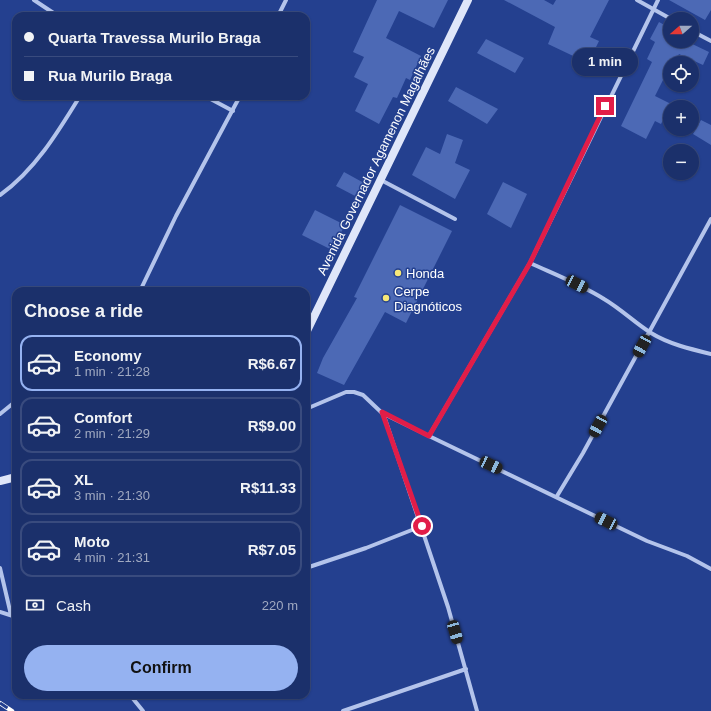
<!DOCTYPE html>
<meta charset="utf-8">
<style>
body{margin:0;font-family:Arial,sans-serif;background:#283c73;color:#f1f3f6;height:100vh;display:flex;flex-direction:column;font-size:15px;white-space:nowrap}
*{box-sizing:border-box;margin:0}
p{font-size:13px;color:#a0a9c1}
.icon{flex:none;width:22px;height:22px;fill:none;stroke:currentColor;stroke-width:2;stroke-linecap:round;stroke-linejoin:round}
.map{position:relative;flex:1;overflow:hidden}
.drawer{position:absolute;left:12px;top:287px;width:298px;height:412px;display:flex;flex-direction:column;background:#1b306b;border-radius:12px;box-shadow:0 1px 3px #0004,0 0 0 1px #394b7e}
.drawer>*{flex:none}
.guide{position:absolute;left:12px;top:12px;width:298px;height:88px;border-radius:12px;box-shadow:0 1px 3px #0004,0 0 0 1px #394b7e;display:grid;align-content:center;height:88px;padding:0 12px;background:#1b306b}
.needle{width:26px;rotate:250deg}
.tools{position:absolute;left:663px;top:12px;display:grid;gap:8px}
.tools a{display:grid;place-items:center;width:36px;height:36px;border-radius:50%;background:#1b306b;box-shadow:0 1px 3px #0004,0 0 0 1px #394b7e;font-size:20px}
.end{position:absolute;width:18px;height:18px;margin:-9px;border:5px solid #e11d48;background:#fff;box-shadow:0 0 0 2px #fff}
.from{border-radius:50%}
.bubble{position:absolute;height:28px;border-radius:14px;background:#1b306b;box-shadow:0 1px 3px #0004,0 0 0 1px #394b7e;font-size:13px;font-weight:700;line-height:28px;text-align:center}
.car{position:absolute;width:12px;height:24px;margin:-12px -6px;border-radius:5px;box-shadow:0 0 3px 1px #0007;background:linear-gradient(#222 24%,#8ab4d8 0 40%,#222 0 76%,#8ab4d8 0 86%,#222 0)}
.guide b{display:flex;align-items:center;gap:14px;height:38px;font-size:15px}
.guide b+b{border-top:1px solid #394b7e}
.guide i{width:10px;height:10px;background:#f1f3f6}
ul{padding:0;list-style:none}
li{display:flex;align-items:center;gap:12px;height:56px;margin:0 8px 6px;padding:0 4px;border:2px solid #394b7e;border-radius:12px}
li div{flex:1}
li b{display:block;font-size:15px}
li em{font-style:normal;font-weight:700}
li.active{border-color:#95b2f1}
li>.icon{width:36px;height:36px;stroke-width:1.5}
h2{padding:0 12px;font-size:18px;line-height:48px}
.pay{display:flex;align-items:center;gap:10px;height:44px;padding:0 12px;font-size:15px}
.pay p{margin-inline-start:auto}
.primary-button{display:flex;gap:8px;margin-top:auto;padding:8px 12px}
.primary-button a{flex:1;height:46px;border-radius:24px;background:#95b2f1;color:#111;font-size:16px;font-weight:700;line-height:46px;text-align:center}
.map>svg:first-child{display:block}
.building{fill:#4c69b5}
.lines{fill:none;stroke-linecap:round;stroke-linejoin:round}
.street{stroke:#b4c4eb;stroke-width:4}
.secondary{stroke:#dfe6f9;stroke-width:8}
.rail-casing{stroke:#fff;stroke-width:4.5}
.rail{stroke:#24408f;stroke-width:3;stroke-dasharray:9;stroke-linecap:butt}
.route{stroke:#e11d48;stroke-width:5}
.poi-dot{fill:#f6e778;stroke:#24408f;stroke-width:1.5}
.labels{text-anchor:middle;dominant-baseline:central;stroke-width:3;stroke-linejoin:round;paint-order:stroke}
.street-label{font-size:13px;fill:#fff;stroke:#24408f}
.poi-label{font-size:13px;fill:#fff;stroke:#24408f;text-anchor:start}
</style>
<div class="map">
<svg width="711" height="711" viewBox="0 0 711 711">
<rect width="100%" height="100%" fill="#24408f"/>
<path class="building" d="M377 0H448L434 28 399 11 386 38 421 56 410 80 406 78 397 98 393 97 379 124 355 111 368 84 354 77 364 57 353 52Z
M504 0H544L553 5 556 0H609L590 37 599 41 588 63 548 44 555 27Z
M669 0H711V10L705 20Z
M659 22 670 28V41H686L709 52 703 65 679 54 674 63H670V71L668 70 655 96 671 104 661 124 655 121 646 139 621 126 652 62 647 59 655 42 650 39Z
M486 39 524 58 515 73 477 53Z
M456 87 498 109 487 124 448 101Z
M701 120 711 125V145L693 134Z
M447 134 463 140 455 163 470 170 455 199 412 175 426 147 440 154Z
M344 172 364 183 357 197 336 186Z
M503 182 527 194 511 228 487 214Z
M400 205 452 231 406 323 385 312 344 385 317 373 323 358 357 298 354 297Z
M315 210 345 225 332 250 302 235Z"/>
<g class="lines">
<path class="street" d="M34 0 58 16
M637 0 671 19
M278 16 286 0
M692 31 711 41
M205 96 233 111
M379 179 455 219
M0 195C35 170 58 132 80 96
M530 263C554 274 580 284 604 299 621 309 635 323 651 333 669 344 690 349 711 354
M140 291 176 216 240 96
M306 409 346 392H354L363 395 382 413 429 436 647 541 687 556 711 569
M383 413 448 607 477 711
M0 414 16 401
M429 436 530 263 658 0
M557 496 583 453 711 219
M0 568 11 615
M306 568 366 548 422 526
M0 612 16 617
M130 695 143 711
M343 711 466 669"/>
<path class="secondary" d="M306 333 468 0
M0 481 16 477"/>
<g class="rail-casing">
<path id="rail" d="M0 703 12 711"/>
</g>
<use href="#rail" class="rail"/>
</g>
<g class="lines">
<path class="route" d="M422 526 382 412 429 436 530 263 605 106"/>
</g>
<g class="poi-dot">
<circle cx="398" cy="273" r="4"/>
<circle cx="386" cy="298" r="4"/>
</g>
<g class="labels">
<g class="street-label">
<text transform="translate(376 161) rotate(-64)">Avenida Governador Agamenon Magalhães</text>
</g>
<g class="poi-label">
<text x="406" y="273">Honda</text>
<text x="394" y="291">Cerpe<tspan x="394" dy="15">Diagnóticos</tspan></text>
</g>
</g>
</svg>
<div class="tools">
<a><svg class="needle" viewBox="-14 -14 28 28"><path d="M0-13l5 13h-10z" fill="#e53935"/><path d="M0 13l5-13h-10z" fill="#a0a9c1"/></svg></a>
<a><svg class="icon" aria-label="locate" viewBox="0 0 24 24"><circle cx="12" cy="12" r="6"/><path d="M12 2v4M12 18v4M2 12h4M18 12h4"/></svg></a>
<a>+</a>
<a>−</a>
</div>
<i class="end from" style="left:422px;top:526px"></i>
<i class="end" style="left:605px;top:106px"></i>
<div class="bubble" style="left:572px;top:48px;width:66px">1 min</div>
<i class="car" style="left:577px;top:284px;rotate:117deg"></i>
<i class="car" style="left:642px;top:346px;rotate:209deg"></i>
<i class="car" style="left:598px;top:426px;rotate:209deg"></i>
<i class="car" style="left:491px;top:465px;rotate:115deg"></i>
<i class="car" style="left:606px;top:521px;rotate:296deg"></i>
<i class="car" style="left:455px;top:632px;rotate:164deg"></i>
<div class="guide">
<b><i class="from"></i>Quarta Travessa Murilo Braga</b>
<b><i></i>Rua Murilo Braga</b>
</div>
<section class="drawer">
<h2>Choose a ride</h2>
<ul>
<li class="active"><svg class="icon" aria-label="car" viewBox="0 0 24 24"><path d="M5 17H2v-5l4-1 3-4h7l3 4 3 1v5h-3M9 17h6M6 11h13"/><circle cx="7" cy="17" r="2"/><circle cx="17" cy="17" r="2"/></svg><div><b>Economy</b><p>1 min · 21:28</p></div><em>R$6.67</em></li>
<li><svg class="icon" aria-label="car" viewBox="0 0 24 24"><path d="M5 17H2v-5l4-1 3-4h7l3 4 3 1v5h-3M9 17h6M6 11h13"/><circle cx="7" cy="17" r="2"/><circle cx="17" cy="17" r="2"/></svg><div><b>Comfort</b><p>2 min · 21:29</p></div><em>R$9.00</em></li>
<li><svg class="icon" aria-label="car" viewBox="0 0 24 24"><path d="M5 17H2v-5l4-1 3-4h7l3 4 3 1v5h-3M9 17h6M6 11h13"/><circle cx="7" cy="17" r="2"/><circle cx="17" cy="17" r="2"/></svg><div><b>XL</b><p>3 min · 21:30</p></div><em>R$11.33</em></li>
<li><svg class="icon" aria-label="car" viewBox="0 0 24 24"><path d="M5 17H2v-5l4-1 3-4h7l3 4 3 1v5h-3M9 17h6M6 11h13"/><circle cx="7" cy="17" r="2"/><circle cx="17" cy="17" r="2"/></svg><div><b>Moto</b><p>4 min · 21:31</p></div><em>R$7.05</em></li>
</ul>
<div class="pay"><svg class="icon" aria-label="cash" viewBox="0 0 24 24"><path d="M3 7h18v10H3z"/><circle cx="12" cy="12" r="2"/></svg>Cash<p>220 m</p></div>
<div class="primary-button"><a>Confirm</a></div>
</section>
</div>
